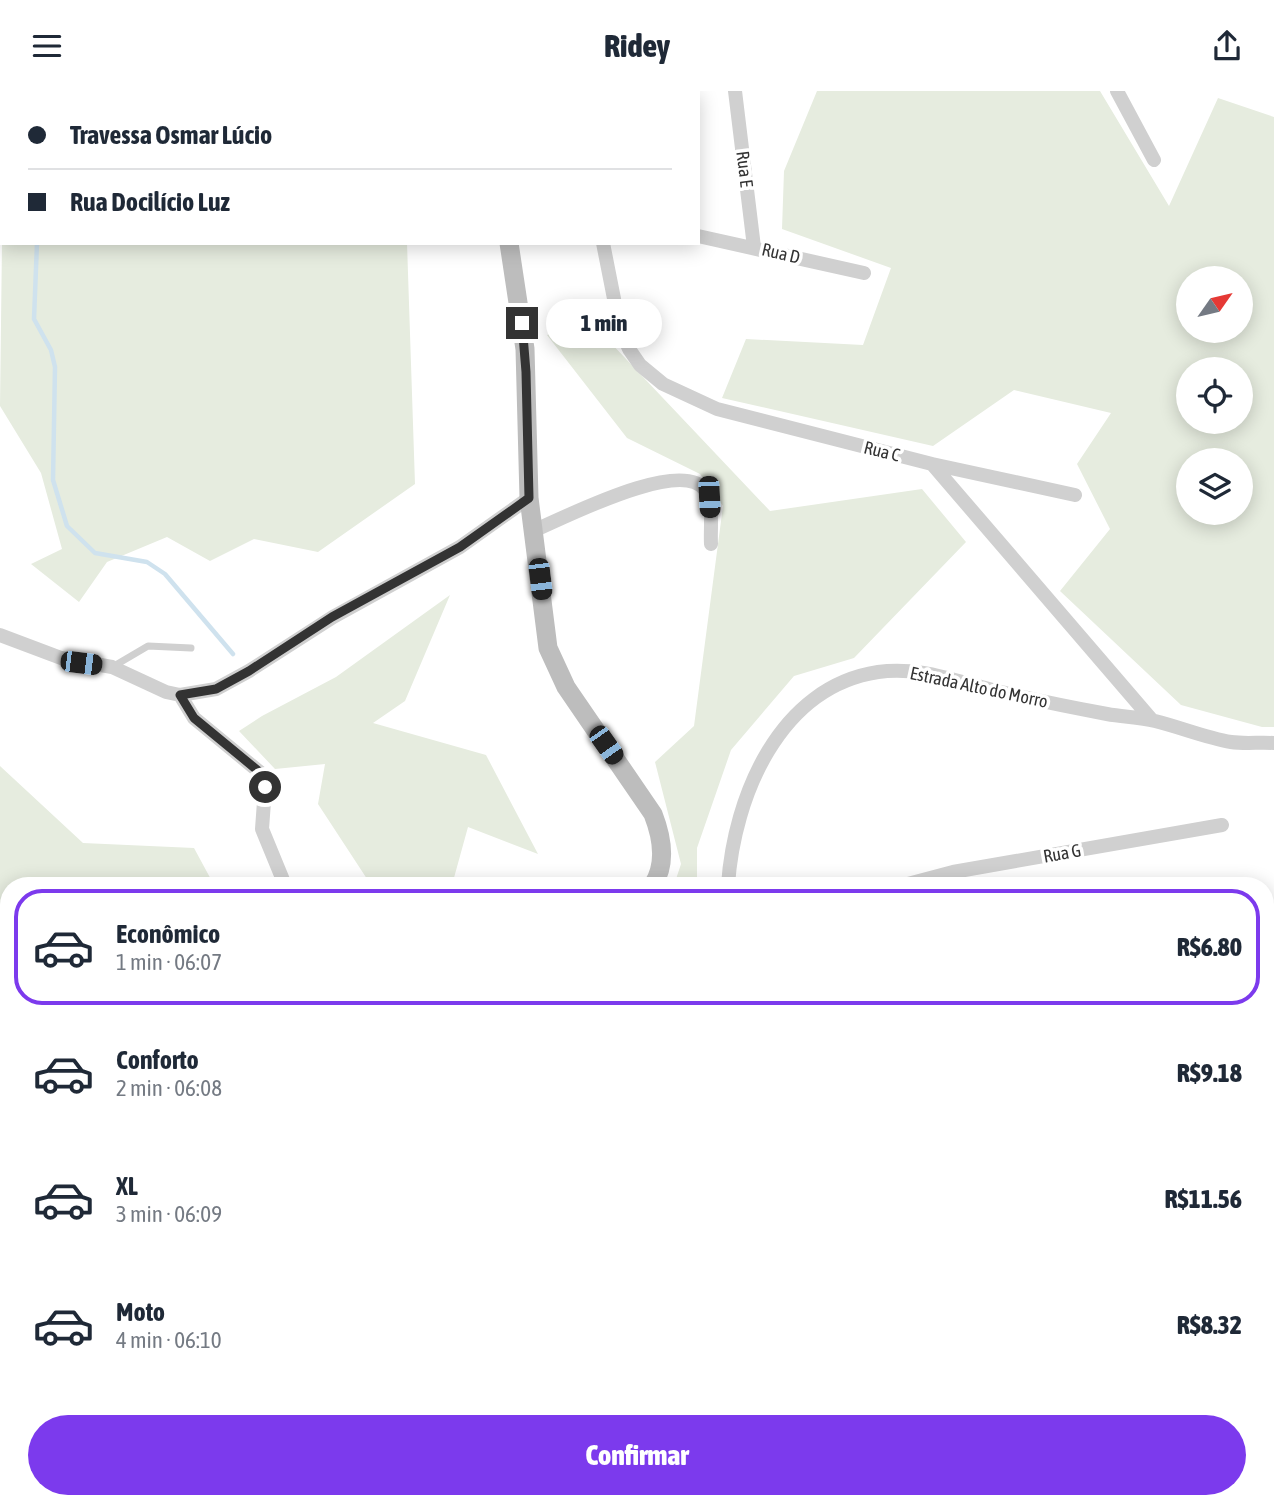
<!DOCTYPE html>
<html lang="pt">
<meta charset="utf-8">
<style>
body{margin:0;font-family:"Asap Condensed",sans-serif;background:#f6f6f7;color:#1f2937;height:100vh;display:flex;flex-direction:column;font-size:26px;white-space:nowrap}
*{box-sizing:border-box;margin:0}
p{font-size:23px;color:#747a83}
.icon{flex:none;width:38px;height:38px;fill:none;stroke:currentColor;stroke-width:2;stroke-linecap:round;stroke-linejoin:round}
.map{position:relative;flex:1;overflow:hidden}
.drawer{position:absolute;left:0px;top:786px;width:1274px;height:632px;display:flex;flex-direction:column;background:#fff;border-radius:28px 28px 0 0;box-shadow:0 4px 18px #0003}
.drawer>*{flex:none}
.guide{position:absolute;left:0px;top:0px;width:700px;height:154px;box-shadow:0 4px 18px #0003;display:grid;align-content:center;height:154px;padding:0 28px;background:#fff}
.needle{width:46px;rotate:56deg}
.controls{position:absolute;left:1176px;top:175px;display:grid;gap:14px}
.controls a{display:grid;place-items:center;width:77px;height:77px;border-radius:50%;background:#fff;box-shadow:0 4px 18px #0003;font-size:35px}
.end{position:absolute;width:32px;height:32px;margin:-16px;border:9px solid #333;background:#fff;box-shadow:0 0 0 4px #fff}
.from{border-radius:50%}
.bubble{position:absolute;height:49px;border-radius:24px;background:#fff;box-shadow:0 4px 18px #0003;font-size:23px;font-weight:800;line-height:49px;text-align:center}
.car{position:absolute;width:21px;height:42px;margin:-21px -10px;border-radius:9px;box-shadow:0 0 5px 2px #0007;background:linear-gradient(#222 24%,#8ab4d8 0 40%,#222 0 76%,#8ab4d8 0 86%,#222 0)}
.guide b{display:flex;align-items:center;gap:24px;height:66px;font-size:26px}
.guide b+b{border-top:2px solid #e0e1e3}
.guide i{width:18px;height:18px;background:#1f2937}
ul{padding:12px 0 0;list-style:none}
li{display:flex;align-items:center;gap:21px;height:116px;margin:0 14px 10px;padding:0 14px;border:4px solid transparent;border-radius:28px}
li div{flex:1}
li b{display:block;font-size:26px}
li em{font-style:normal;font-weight:800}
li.on{border-color:#7c3aed}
li>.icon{width:63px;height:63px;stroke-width:1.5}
.primary-button{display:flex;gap:14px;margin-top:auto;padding:14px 28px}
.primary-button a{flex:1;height:80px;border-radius:42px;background:#7c3aed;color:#fff;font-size:28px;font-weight:800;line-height:80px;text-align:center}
header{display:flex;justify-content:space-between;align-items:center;height:91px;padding:0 28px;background:#fff;font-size:32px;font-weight:800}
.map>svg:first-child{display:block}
.green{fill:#e6ecdf;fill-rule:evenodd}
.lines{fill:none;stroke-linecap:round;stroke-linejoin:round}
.stream{stroke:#cfe2ee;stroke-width:4.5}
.lane{stroke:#d0d0d0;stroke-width:7}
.street{stroke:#d0d0d0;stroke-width:14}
.secondary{stroke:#bdbdbd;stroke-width:19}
.route{stroke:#333;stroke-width:9}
.labels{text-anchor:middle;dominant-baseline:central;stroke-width:7;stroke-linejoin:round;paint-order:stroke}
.street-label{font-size:18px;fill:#333;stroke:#fff}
</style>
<header><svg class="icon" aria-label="menu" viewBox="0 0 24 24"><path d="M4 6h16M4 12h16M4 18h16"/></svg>Ridey<svg class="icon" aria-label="share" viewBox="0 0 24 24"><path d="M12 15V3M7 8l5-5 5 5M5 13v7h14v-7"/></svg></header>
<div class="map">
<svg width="1274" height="1417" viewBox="0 0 1274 1417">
<rect width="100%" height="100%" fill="#fff"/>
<path class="green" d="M23 0H297L22 2Z
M817 0H1100L1169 115 1218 7 1274 26V636H1262L1181 614 1060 500 1110 438 1077 373 1111 322 1014 299 933 355 722 307 746 248 863 254 891 177 782 138 784 80ZM1241 187V240H1188V187ZM1188 278H1241V331H1188ZM1241 369V422H1188V369Z
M2 151 407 152 415 393 318 461 254 448 210 470 167 446 107 471 79 511 31 473 62 458 41 382 0 315Z
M591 231 770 420 922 398 966 451 854 567 794 585 731 659 697 757V794H674L681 773 655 671 694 635 723 415 700 383 627 347 547 244Z
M450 504 405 610 373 632 486 664 538 763 468 736 452 794H371L318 713 325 673 275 678 239 640 262 625 336 586Z
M0 675 83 752 194 757 214 794H9V1244L0 1250Z
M1274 1083V1417H1069L1061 1409H1265V1086Z
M32 1409H981L989 1417H32Z"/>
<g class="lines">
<path class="stream" d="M61 2 62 0
M37 152 34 228 51 259 55 276 53 389 67 435 95 462 147 471 165 483 233 563"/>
<path class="lane" d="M114 575 148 555 191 557"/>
<path class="street" d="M578 0V2
M735 0 754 156
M1117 0 1154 69
M698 145 864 182
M603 152 620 238 629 258 640 274 663 293 717 318 932 373 1152 629
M932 373 1075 404
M533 440C564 427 681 366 705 399 714 412 710 438 711 453
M0 544 61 567 112 576 166 601 180 604 216 598 249 580 333 526 460 456 529 407
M180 604 194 627 262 683 265 697 262 738 285 794
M728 794C734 706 779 596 878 581 918 575 955 590 993 599 1030 608 1069 616 1107 623 1123 626 1139 626 1155 630 1180 636 1206 647 1231 651 1245 653 1260 651 1274 652
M904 794 953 781 1222 734
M1265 894 1274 892
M1265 1041 1274 1038
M1265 1300 1274 1301"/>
<path class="secondary" d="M476 2V0
M509 152 525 258 529 407 548 557 566 596 653 723C662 746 667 772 653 794
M0 1336 9 1326"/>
</g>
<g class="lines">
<path class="route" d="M265 696 262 683 194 627 180 604 216 598 249 580 332 526 460 456 529 407 526 281 522 232"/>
</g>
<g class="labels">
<g class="street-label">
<text transform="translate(745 78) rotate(83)">Rua E</text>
<text transform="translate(781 162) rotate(13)">Rua D</text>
<text transform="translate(882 360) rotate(14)">Rua C</text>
<text transform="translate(979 596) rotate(12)">Estrada Alto do Morro</text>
<text transform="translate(1062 762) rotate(-10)">Rua G</text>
</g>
</g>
</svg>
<div class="controls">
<a><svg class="needle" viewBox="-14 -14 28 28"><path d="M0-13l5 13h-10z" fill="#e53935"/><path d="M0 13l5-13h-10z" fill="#747a83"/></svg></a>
<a><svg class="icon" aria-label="locate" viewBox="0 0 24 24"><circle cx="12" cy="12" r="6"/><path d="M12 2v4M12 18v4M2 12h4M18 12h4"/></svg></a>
<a><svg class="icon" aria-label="layers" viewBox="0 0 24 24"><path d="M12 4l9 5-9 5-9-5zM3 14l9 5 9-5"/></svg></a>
</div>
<i class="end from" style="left:265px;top:696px"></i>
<i class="end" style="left:522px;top:232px"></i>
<div class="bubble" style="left:546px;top:208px;width:116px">1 min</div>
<i class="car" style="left:709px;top:406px;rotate:177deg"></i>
<i class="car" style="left:540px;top:488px;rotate:173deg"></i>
<i class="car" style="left:81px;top:572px;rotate:97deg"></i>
<i class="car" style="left:606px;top:654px;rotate:145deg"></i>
<div class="guide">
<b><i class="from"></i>Travessa Osmar Lúcio</b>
<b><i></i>Rua Docilício Luz</b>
</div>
<section class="drawer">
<ul>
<li class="on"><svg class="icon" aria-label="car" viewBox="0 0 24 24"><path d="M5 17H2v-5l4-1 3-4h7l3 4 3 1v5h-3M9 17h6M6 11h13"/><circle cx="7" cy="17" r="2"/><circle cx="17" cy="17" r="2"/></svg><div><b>Econômico</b><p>1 min · 06:07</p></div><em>R$6.80</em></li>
<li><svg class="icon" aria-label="car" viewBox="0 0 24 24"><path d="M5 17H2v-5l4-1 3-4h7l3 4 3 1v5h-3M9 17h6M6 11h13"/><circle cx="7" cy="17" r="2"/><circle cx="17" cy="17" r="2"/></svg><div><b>Conforto</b><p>2 min · 06:08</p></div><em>R$9.18</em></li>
<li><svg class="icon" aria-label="car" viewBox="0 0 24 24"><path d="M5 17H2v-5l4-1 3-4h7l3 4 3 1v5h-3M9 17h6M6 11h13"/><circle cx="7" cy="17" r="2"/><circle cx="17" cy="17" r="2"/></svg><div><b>XL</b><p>3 min · 06:09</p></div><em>R$11.56</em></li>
<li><svg class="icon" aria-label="car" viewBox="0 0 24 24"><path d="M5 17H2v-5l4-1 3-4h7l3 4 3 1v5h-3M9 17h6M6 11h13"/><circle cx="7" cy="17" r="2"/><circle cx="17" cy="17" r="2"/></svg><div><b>Moto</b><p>4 min · 06:10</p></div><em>R$8.32</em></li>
</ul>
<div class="primary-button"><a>Confirmar</a></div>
</section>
</div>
